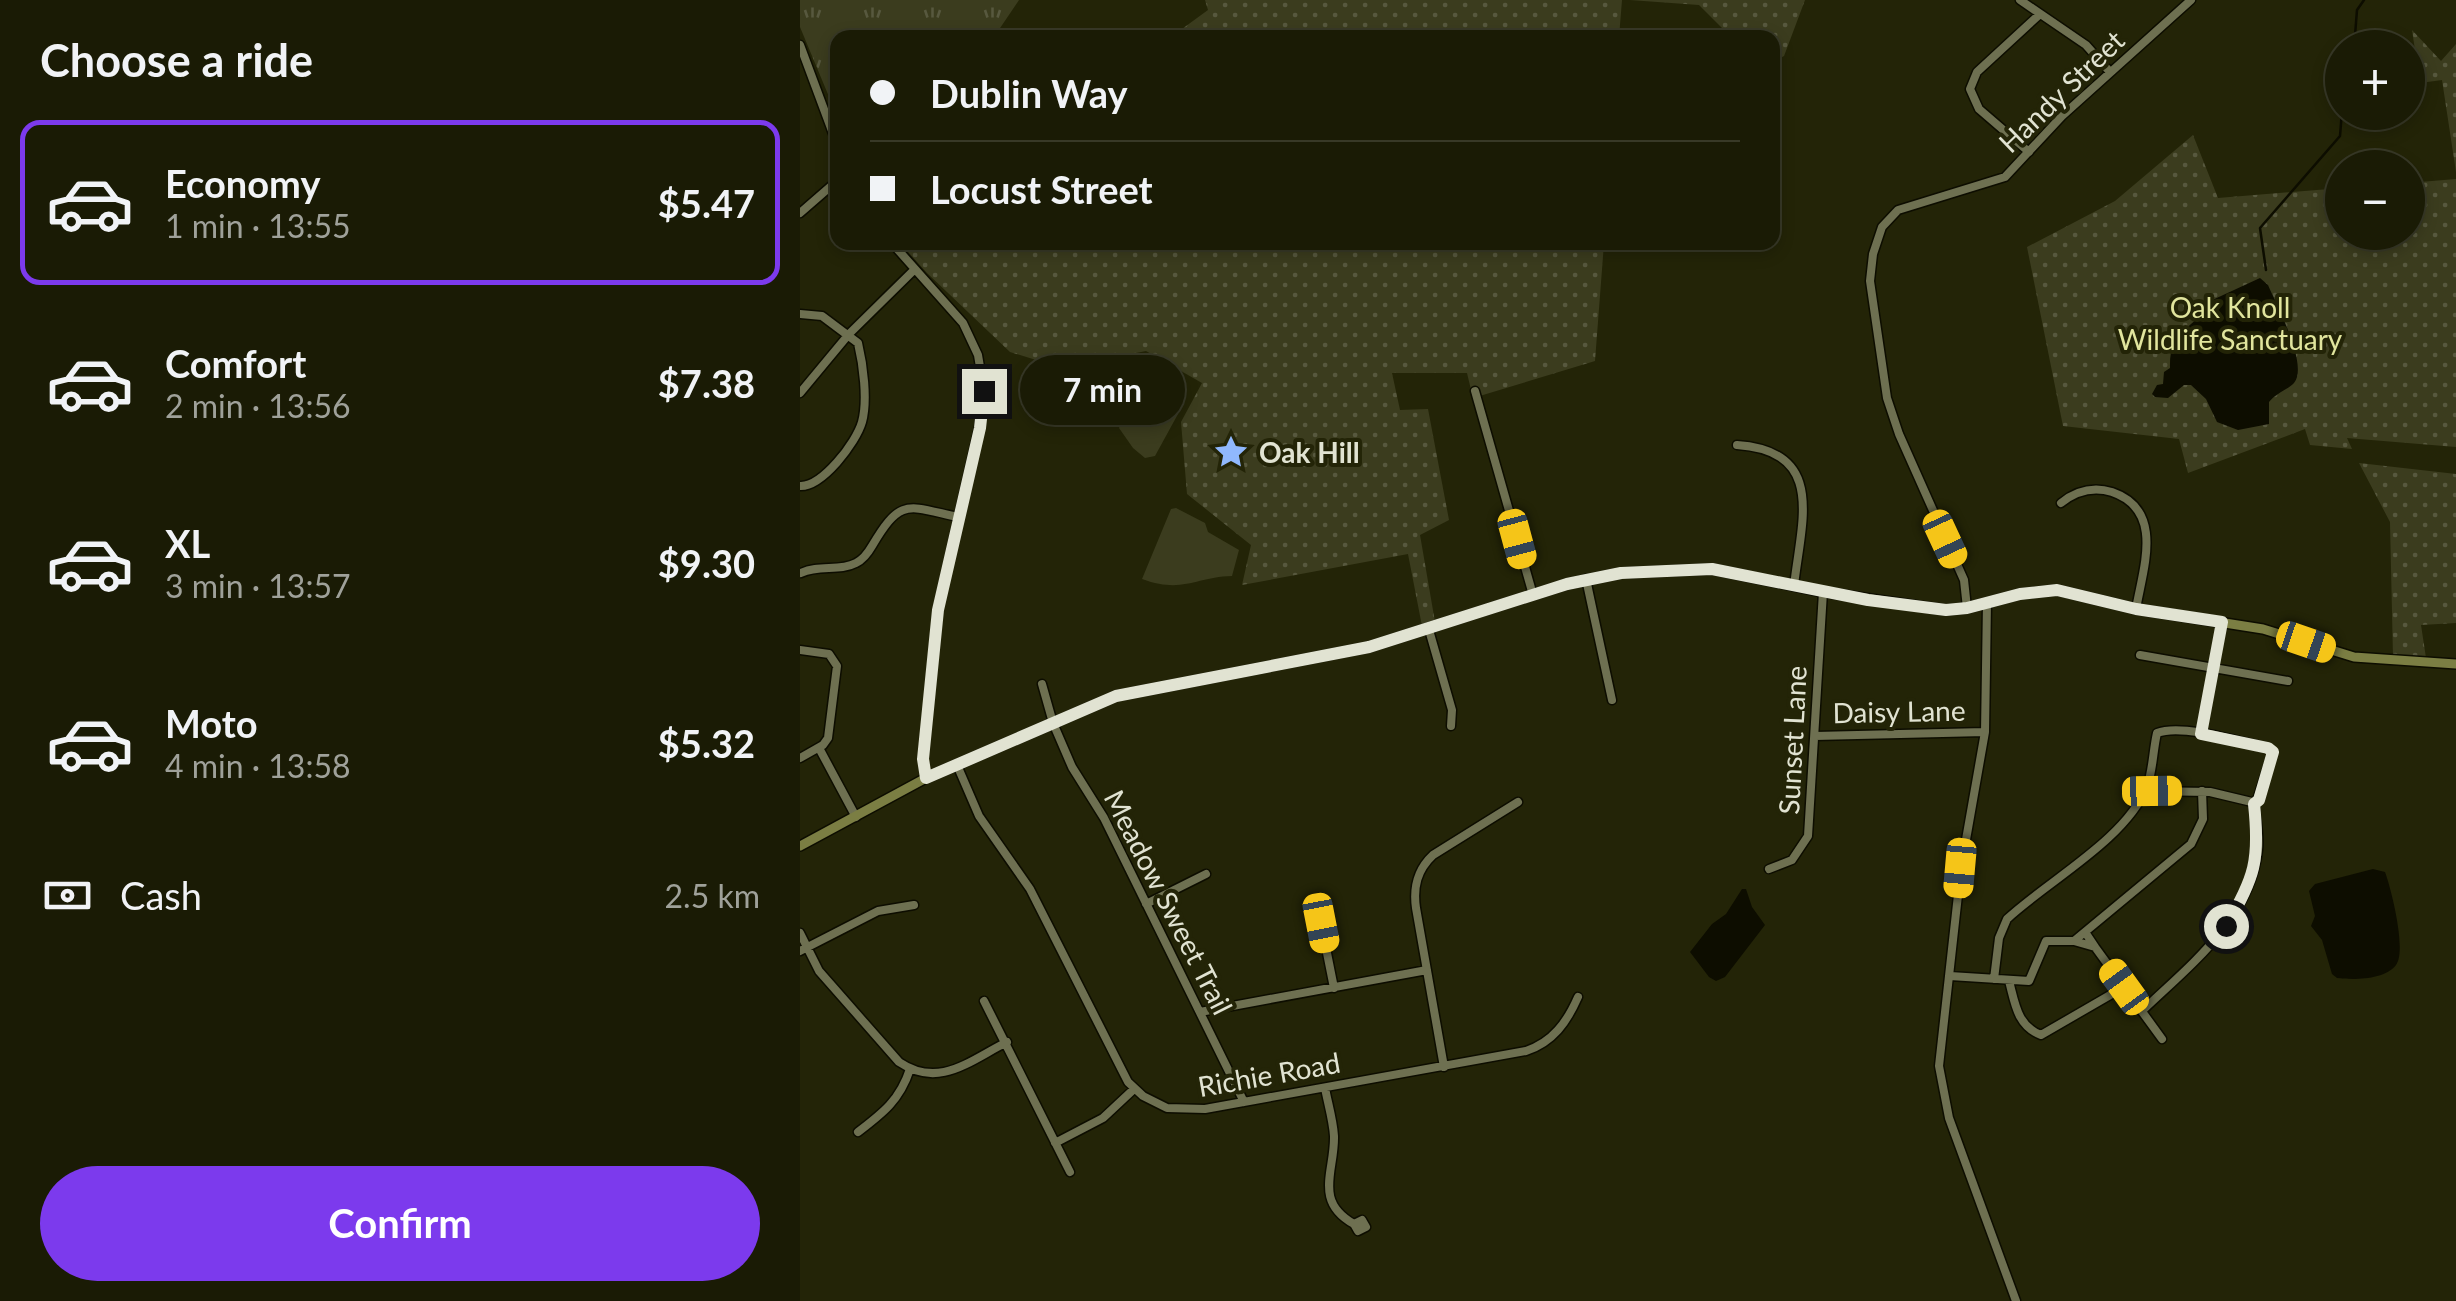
<!DOCTYPE html>
<meta charset="utf-8">
<style>
body{margin:0;font-family:Lato,sans-serif;background:#23240f;color:#f1f3f6;height:100vh;display:flex;flex-direction:column;font-size:38px;white-space:nowrap}
*{box-sizing:border-box;margin:0}
p{font-size:32px;color:#9fa19a}
.icon{flex:none;width:55px;height:55px;fill:none;stroke:currentColor;stroke-width:2;stroke-linecap:round;stroke-linejoin:round}
.map{position:relative;flex:1;overflow:hidden}
.sheet{display:flex;flex-direction:column;background:#1a1b05;width:800px}
.sheet>*{flex:none}
.guide{position:absolute;left:30px;top:30px;width:950px;height:220px;border-radius:20px;box-shadow:0 5px 15px #0003,0 0 0 2px #383927;display:grid;align-content:center;height:220px;padding:0 40px;background:#1a1b05}
.controls{position:absolute;left:1525px;top:30px;display:grid;gap:20px}
.controls a{display:grid;place-items:center;width:100px;height:100px;border-radius:50%;background:#1a1b05;box-shadow:0 5px 15px #0003,0 0 0 2px #383927;font-size:50px}
.end{position:absolute;width:45px;height:45px;margin:-22px;border:12px solid #e1e3d2;background:#111;box-shadow:0 0 0 5px #111}
.from{border-radius:50%}
.bubble{position:absolute;height:70px;border-radius:35px;background:#1a1b05;box-shadow:0 5px 15px #0003,0 0 0 2px #383927;font-size:32px;font-weight:700;line-height:70px;text-align:center}
.car{position:absolute;width:30px;height:60px;margin:-30px -15px;border-radius:12px;box-shadow:0 0 8px 2px #0007;background:linear-gradient(#f5c518 24%,#345 0 40%,#f5c518 0 76%,#345 0 86%,#f5c518 0)}
.guide b{display:flex;align-items:center;gap:35px;height:95px;font-size:38px}
.guide b+b{border-top:2px solid #383927}
.guide i{width:25px;height:25px;background:#f1f3f6}
ul{padding:0;list-style:none}
li{display:flex;align-items:center;gap:30px;height:165px;margin:0 20px 15px;padding:0 20px;border:5px solid transparent;border-radius:20px}
li div{flex:1}
li b{display:block;font-size:38px}
li em{font-style:normal;font-weight:700}
li.on{border-color:#7c3aed}
li>.icon{width:90px;height:90px;stroke-width:1.5}
h2{padding:0 40px;font-size:45px;line-height:120px}
.pay{display:flex;align-items:center;gap:25px;height:110px;padding:0 40px;font-size:38px}
.pay p{margin-inline-start:auto}
.action{display:flex;gap:20px;margin-top:auto;padding:20px 40px}
.action a{flex:1;height:115px;border-radius:60px;background:#7c3aed;color:#fff;font-size:40px;font-weight:700;line-height:115px;text-align:center}
main{display:flex;flex:1;min-height:0}
.map>svg:first-child{display:block}
.grass{fill:url(#grass-tufts)}
.park{fill:url(#park-dots)}
.pitch{fill:#3b3c1e}
.water{fill:#0d0d00}
.lines{fill:none;stroke-linecap:round;stroke-linejoin:round}
.stream{stroke:#0d0d00;stroke-width:2.5}
.minor-casing{stroke:#0d0d00;stroke-width:11}
.major-casing{stroke:#0d0d00;stroke-width:12}
.minor{stroke:#6e7051;stroke-width:8}
.major{stroke:#7b7e43;stroke-width:9}
.route{stroke:#e1e3d2;stroke-width:12}
.labels{text-anchor:middle;dominant-baseline:central;stroke-width:8;stroke-linejoin:round;paint-order:stroke}
.street-label{font-size:28px;fill:#e1e3d2;stroke:#232407}
.park-label{font-size:28px;fill:#e1e59d;stroke:#232407}
.poi-label{font-size:28px;font-weight:bold;fill:#e1e3d2;stroke:#232407;text-anchor:start}
</style>
<main>
<section class="sheet">
<h2>Choose a ride</h2>
<ul>
<li class="on"><svg class="icon" aria-label="car" viewBox="0 0 24 24"><path d="M5 17H2v-5l4-1 3-4h7l3 4 3 1v5h-3M9 17h6M6 11h13"/><circle cx="7" cy="17" r="2"/><circle cx="17" cy="17" r="2"/></svg><div><b>Economy</b><p>1 min · 13:55</p></div><em>$5.47</em></li>
<li><svg class="icon" aria-label="car" viewBox="0 0 24 24"><path d="M5 17H2v-5l4-1 3-4h7l3 4 3 1v5h-3M9 17h6M6 11h13"/><circle cx="7" cy="17" r="2"/><circle cx="17" cy="17" r="2"/></svg><div><b>Comfort</b><p>2 min · 13:56</p></div><em>$7.38</em></li>
<li><svg class="icon" aria-label="car" viewBox="0 0 24 24"><path d="M5 17H2v-5l4-1 3-4h7l3 4 3 1v5h-3M9 17h6M6 11h13"/><circle cx="7" cy="17" r="2"/><circle cx="17" cy="17" r="2"/></svg><div><b>XL</b><p>3 min · 13:57</p></div><em>$9.30</em></li>
<li><svg class="icon" aria-label="car" viewBox="0 0 24 24"><path d="M5 17H2v-5l4-1 3-4h7l3 4 3 1v5h-3M9 17h6M6 11h13"/><circle cx="7" cy="17" r="2"/><circle cx="17" cy="17" r="2"/></svg><div><b>Moto</b><p>4 min · 13:58</p></div><em>$5.32</em></li>
</ul>
<div class="pay"><svg class="icon" aria-label="cash" viewBox="0 0 24 24"><path d="M3 7h18v10H3z"/><circle cx="12" cy="12" r="2"/></svg>Cash<p>2.5 km</p></div>
<div class="action"><a>Confirm</a></div>
</section>
<div class="map">
<svg width="1656" height="1301" viewBox="0 0 1656 1301">
<defs>
<pattern id="grass-tufts" width="24" height="20" patternUnits="userSpaceOnUse" patternTransform="scale(2.5)"><rect width="24" height="20" fill="#3b3c1e"/><path d="M3 7l-1-3M5 7V3M7 7l1-3M15 17l-1-3M17 17v-4M19 17l1-3" fill="none" stroke="#57583e"/></pattern>
<pattern id="park-dots" width="8" height="8" patternUnits="userSpaceOnUse" patternTransform="scale(2.5)"><rect width="8" height="8" fill="#3b3c1e"/><path d="M2 2h.1M6 6h.1" fill="none" stroke="#57583e" stroke-width="1.8" stroke-linecap="round"/></pattern>
</defs>
<rect width="100%" height="100%" fill="#232407"/>
<path class="grass" d="M0 0H219L194 37 38 38 37 116 0 27Z"/>
<path class="park" d="M405 0H822L819 37H371L408 10Z
M830 0H1005L984 56 973 62 972 38 931 37 899 5Z
M1612 30 1641 61 1656 44V172L1642 80 1620 83Z
M1393 135 1418 198 1542 188V232H1608V183L1656 179V447L1547 438 1552 449 1510 445 1505 429 1388 473 1379 439 1263 426 1227 247 1315 201Z
M100 243H804L795 361 673 398 667 373H592L600 410 628 409 649 520 620 535 635 622 622 626 608 554 442 585 451 545 387 494 381 422 402 383 346 351 262 368 210 352 127 273Z
M1559 463 1656 474V623L1621 625 1626 658 1593 657 1590 522Z"/>
<path class="pitch" d="M339 408 378 414 355 456 345 458 333 448 319 428 323 419Z
M376 508 405 523 408 532 439 550 432 576C395 577 383 594 342 579L371 509Z"/>
<path class="water" d="M1460 278 1468 285C1476 304 1509 365 1494 383 1487 390 1476 393 1469 402V424L1438 430 1417 422 1406 399 1391 385H1384L1368 398 1355 397 1352 394 1357 385 1363 384 1364 372 1370 368C1369 326 1394 333 1408 302Z
M1573 869 1585 872C1591 888 1607 951 1596 965 1585 980 1553 980 1537 978L1532 974 1522 940 1511 926 1515 916 1509 891 1515 884Z
M942 889H946L952 907 965 925 925 977 916 981 909 977 890 952 912 924 926 914Z"/>
<g class="lines">
<path class="stream" d="M1554 48 1557 10 1564 0
M1466 270 1460 228 1540 136 1542 111"/>
<g class="minor-casing">
<path id="minor" d="M1220 0 1286 45 1310 72
M0 45 38 147
M1229 152 1179 109 1170 89 1177 72 1240 14
M0 213 38 180
M91 242 163 323 178 355 184 391 179 428 138 609 123 759 126 778
M0 314 22 316 58 343C63 364 68 400 62 422 56 443 22 487 0 486
M675 391 733 595
M0 393 49 334 115 269
M937 445C1027 451 1001 522 994 586
M1261 503C1276 491 1292 486 1312 492 1365 510 1343 568 1336 609
M1 573C19 564 39 572 56 563 64 559 68 553 72 546 101 497 107 506 158 517
M786 579 812 700
M1187 603 1185 732 1161 868 1139 1066 1149 1118 1216 1301
M1167 608 1164 580 1099 434 1087 398 1070 281 1073 254 1082 227 1098 210 1205 177 1262 116 1391 0
M629 630 652 710 651 726
M0 650 29 654 37 666 28 738 23 745 0 758
M1340 655 1488 681
M242 684 253 723 272 767 304 818 444 1102
M1401 734 1422 622
M1015 736 1185 732
M19 748 56 817
M157 765 179 816 230 889 328 1082 343 1096 367 1108 405 1109 726 1051C753 1042 767 1022 778 997
M969 869 992 860 1008 836 1023 592
M346 904 406 874
M521 923 534 988
M0 933 19 971 99 1062C139 1089 169 1061 207 1042
M1274 941 1295 947 1285 932
M1295 947 1362 1039
M0 951 78 911 114 905
M1150 976 1229 981 1246 941H1274L1391 844 1403 819 1402 791
M1194 979 1199 938 1207 919C1249 880 1325 840 1347 787 1353 770 1353 750 1357 733 1382 723 1441 742 1468 748L1473 752 1456 803 1410 792 1345 791
M1209 981C1215 1003 1217 1026 1241 1035L1324 987
M184 1001 270 1172
M1342 1011C1388 967 1450 920 1458 850 1460 835 1456 819 1454 804
M400 1012 627 970
M644 1067 616 908C613 887 617 870 633 855L718 802
M525 1088C528 1104 533 1120 534 1136 535 1171 513 1201 554 1224L562 1220 566 1227 558 1231 554 1224
M58 1132C83 1113 100 1100 110 1069
M255 1143 303 1118 334 1089"/>
</g>
<g class="major-casing">
<path id="major" d="M0 846 126 778 316 696 569 647 767 584 821 573 912 569 1023 592 1146 610 1167 608 1220 594 1257 590 1336 609 1463 629 1554 657 1656 664"/>
</g>
<use href="#minor" class="minor"/>
<use href="#major" class="major"/>
</g>
<g class="lines">
<path class="route" d="M184 391 180 428 138 610 123 759 126 778 316 696 569 647 767 584 821 573 912 569 1068 600 1146 610 1167 608 1220 594 1257 590 1336 609 1422 622 1401 734 1468 748 1473 752 1459 800 1454 804C1460 859 1455 878 1426 926"/>
</g>
<defs>
<g id="sight-bare" transform="scale(2.7)"><path d="M0-6L1.8-2.2L6-1.7L2.9 1.2L3.7 5.4L0 3.3L-3.7 5.4L-2.9 1.2L-6-1.7L-1.8-2.2Z" fill="#90b8fd" stroke="#232407" stroke-width="2.5" paint-order="stroke"/></g>
</defs>
<g fill-rule="evenodd">
<use href="#sight-bare" x="431" y="452"/>
</g>
<g class="labels">
<g class="street-label">
<text transform="translate(1261 91) rotate(-44)">Handy Street</text>
<text transform="translate(1099 711) rotate(-1)">Daisy Lane</text>
<text transform="translate(992 740) rotate(-87)">Sunset Lane</text>
<text transform="translate(369 902) rotate(63)">Meadow Sweet Trail</text>
<text transform="translate(469 1074) rotate(-10)">Richie Road</text>
</g>
<g class="park-label">
<text x="1430" y="307">Oak Knoll<tspan x="1430" dy="32">Wildlife Sanctuary</tspan></text>
</g>
<g class="poi-label">
<text x="459" y="452">Oak Hill</text>
</g>
</g>
</svg>
<div class="controls">
<a>+</a>
<a>−</a>
</div>
<i class="end from" style="left:1426px;top:926px"></i>
<i class="end" style="left:184px;top:391px"></i>
<div class="bubble" style="left:220px;top:355px;width:165px">7 min</div>
<i class="car" style="left:717px;top:539px;rotate:165deg"></i>
<i class="car" style="left:1145px;top:539px;rotate:155deg"></i>
<i class="car" style="left:1506px;top:642px;rotate:109deg"></i>
<i class="car" style="left:1352px;top:791px;rotate:89deg"></i>
<i class="car" style="left:1160px;top:868px;rotate:185deg"></i>
<i class="car" style="left:521px;top:923px;rotate:169deg"></i>
<i class="car" style="left:1324px;top:987px;rotate:324deg"></i>
<div class="guide">
<b><i class="from"></i>Dublin Way</b>
<b><i></i>Locust Street</b>
</div>
</div>
</main>
